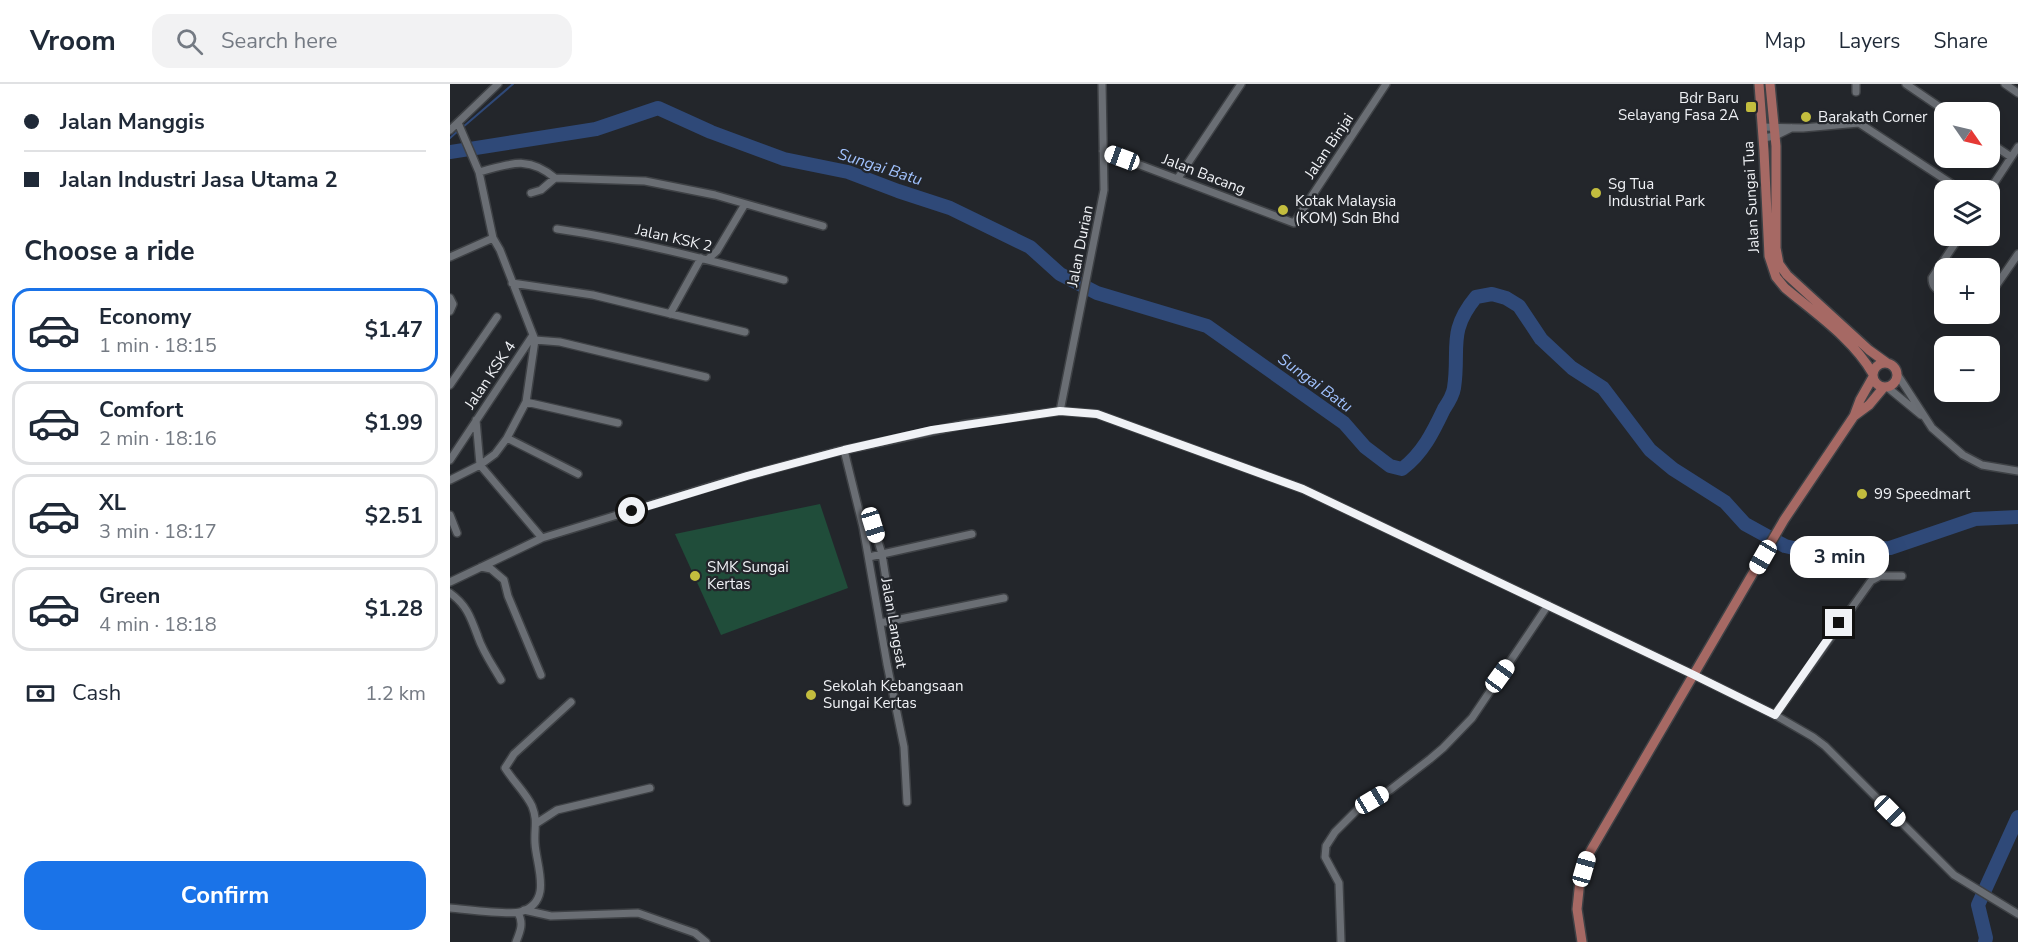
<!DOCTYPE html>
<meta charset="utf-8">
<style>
body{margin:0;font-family:"Nunito Sans",sans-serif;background:#f2f2f3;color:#1f2937;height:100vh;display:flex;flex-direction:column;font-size:22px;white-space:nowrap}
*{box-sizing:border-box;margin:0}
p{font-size:20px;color:#747a83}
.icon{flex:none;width:33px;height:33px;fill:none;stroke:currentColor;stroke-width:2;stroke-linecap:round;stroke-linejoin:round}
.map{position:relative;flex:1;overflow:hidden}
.sheet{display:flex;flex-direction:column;background:#fff;width:450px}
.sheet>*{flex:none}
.top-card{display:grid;align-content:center;height:132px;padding:0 24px;background:#fff}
.needle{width:39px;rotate:124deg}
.controls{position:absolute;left:1484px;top:18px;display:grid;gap:12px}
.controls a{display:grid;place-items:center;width:66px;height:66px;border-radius:12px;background:#fff;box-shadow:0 6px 24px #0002;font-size:30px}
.end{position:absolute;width:27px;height:27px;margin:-14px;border:8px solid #f0f2f6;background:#111;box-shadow:0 0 0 3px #111}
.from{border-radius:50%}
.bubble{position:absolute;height:42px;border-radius:18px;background:#fff;box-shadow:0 6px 24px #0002;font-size:20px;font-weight:700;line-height:42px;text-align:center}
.car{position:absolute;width:18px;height:36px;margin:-18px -9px;border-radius:8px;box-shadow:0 0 4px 2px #0007;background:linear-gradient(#fff 24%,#345 0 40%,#fff 0 76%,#345 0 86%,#fff 0)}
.top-card b{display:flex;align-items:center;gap:21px;height:57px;font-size:22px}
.top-card b+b{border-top:2px solid #e0e1e3}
.top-card i{width:15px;height:15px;background:#1f2937}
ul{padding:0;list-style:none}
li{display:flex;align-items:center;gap:18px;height:84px;margin:0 12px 9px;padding:0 12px;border:3px solid #e0e1e3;border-radius:18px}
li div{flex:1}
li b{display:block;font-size:22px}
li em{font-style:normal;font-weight:700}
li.active{border-color:#1a73e8}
li>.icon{width:54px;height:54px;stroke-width:1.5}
h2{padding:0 24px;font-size:27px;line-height:72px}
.pay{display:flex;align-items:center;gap:15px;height:66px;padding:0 24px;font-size:22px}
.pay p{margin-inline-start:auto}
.button{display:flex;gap:12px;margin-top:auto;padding:12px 24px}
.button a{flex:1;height:69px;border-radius:18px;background:#1a73e8;color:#fff;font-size:24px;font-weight:700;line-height:69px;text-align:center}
header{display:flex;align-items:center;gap:36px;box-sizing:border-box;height:84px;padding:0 30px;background:#fff;border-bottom:2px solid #e0e1e3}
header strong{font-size:28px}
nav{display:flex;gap:33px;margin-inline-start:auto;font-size:21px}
.search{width:420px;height:54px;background:#f2f2f3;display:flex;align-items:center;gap:15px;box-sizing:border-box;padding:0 21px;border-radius:18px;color:#747a83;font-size:22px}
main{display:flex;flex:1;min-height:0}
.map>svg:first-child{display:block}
.grass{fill:#204d3a}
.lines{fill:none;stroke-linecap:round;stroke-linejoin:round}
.stream{stroke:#2f4978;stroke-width:2}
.river{stroke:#2f4978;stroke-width:14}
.minor-casing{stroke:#3e4145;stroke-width:10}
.major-casing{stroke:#3e4145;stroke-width:12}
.minor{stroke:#6a6e74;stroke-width:7}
.major{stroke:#a66964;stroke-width:9}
.route{stroke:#f0f2f6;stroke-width:8}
.poi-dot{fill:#c3bd3e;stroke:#23262b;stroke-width:2}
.labels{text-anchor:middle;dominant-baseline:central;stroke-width:4.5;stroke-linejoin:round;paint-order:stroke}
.poi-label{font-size:15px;fill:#f0f2f6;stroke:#23262b;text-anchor:start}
.street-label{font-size:15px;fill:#f0f2f6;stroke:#23262b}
.water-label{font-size:16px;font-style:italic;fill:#a0c1fd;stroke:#23262b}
</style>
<header>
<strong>Vroom</strong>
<div class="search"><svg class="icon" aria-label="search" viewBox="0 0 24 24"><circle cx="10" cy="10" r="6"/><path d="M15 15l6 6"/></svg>Search here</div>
<nav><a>Map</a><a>Layers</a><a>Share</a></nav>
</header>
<main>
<section class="sheet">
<div class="top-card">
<b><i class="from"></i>Jalan Manggis</b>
<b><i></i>Jalan Industri Jasa Utama 2</b>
</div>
<h2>Choose a ride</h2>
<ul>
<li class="active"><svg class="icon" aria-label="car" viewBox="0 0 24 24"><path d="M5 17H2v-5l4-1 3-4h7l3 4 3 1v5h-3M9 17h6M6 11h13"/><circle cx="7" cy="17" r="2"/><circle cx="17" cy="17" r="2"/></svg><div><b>Economy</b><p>1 min · 18:15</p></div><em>$1.47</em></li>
<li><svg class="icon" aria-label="car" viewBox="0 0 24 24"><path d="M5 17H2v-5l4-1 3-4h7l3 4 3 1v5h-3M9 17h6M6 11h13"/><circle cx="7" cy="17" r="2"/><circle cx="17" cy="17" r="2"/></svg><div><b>Comfort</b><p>2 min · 18:16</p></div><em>$1.99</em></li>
<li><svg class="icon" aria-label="car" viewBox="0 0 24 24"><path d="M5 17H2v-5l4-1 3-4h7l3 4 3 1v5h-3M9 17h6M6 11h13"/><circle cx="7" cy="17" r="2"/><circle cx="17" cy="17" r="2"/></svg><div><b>XL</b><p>3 min · 18:17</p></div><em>$2.51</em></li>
<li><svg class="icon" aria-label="car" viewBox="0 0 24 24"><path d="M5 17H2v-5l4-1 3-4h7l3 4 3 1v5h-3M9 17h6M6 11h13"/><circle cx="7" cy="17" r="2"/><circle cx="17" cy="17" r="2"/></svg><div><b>Green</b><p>4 min · 18:18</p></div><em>$1.28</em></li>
</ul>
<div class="pay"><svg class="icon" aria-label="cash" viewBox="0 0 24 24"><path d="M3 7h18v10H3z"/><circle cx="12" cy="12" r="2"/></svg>Cash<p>1.2 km</p></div>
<div class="button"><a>Confirm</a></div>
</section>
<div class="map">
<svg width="1568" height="858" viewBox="0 0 1568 858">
<rect width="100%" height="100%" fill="#23262b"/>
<path class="grass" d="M370 420 398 504 271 551 225 450Z"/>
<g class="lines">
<path class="stream" d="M13 43 63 0
M0 54 9 46"/>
<path class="river" d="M0 68 146 45 208 24 261 48 334 75 398 88 448 107 500 124 580 163 610 190 647 209 757 242 894 339 915 363 940 382 952 385C973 369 983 348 994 325 998 319 1003 311 1004 304 1010 265 997 248 1026 213L1042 210 1056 214 1069 222 1091 255 1122 284 1153 304 1200 366 1223 385 1275 418 1295 440 1335 462 1365 469 1440 464 1525 435 1568 433
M1535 858 1536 854 1528 821 1568 733"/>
<g class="minor-casing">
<path id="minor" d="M1406 0V8
M1456 0 1497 28
M1555 0 1568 9
M1312 43 1353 44 1409 39 1511 106
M0 46 48 0
M1313 54 1325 52 1341 44
M1539 58 1561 73
M653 67 844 139 936 0
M29 88C60 80 78 71 105 94
M728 94 791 0
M1539 107 1568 63
M81 109 91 106 105 94 195 97 265 111 373 142
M107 145C184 156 259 176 334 196
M0 173 43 154
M258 175 267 167 295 120
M62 199 143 211 295 248
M1494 210C1486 205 1482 203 1482 194L1510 152
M1539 212 1568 170
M0 214 3 220 0 227
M220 230 251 174
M85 256 110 258 256 293
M1447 290 1482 344 1513 371 1532 381 1568 387
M0 301 47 233
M1437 303 1471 331
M76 318 168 339
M610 327 654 106 652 0
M26 336 30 381
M57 354 128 390
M394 366 413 443 437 580 454 663 457 718
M0 376 83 251
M30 381 92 454
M0 396 30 381 45 370 57 354 76 318 85 256 50 166 43 154 29 88 8 39
M0 431 7 449
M426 436 423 441 432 470 447 565
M419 473 522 450
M31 483 41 485 54 496 58 512 91 591
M0 498 92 454 275 398 385 368 516 340 610 327 647 330 853 405 1244 591 1325 631 1363 653 1375 662 1504 791 1568 830
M0 509C17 521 21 534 28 553 33 568 43 582 51 596
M430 539 554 514
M1325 631 1421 497 1430 492H1452
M87 739 107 726 200 704
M0 824C14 825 59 831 70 828 104 818 86 782 85 759 84 744 88 737 82 722 76 709 63 697 55 684L64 670 121 618
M74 826 101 832 188 829 245 849 256 858
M66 858C70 848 74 839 68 829
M891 858 889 799 875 773 876 762 885 748 908 725 940 706 980 675 993 664 1022 634 1098 521"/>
</g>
<g class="major-casing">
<path id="major" d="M1309 0 1314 67 1319 172 1326 193 1335 204C1366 230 1403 255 1423 290
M1320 0 1326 62V164L1329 180 1337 191 1419 266 1437 279
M1423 291a12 12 0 1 1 24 0a12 12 0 1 1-24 0Z
M1404 332 1419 321 1434 303
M1132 858 1127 825 1130 796 1137 773 1334 436 1404 332 1410 316 1423 293"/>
</g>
<use href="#minor" class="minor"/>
<use href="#major" class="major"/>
</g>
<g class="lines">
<path class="route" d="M182 427 297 392 394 366 482 346 610 327 647 330 853 405 1244 591 1325 631 1389 539"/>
</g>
<g class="poi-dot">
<rect x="1295" y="17" width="12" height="12" rx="3"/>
<circle cx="1356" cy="33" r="6"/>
<circle cx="1146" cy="109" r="6"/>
<circle cx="833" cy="126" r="6"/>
<circle cx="1412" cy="410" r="6"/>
<circle cx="245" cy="492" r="6"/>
<circle cx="361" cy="611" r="6"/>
</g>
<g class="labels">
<g class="poi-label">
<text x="1289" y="14" text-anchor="end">Bdr Baru<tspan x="1289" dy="17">Selayang Fasa 2A</tspan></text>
<text x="1368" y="33">Barakath Corner</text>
<text x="1158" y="100">Sg Tua<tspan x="1158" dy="17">Industrial Park</tspan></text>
<text x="845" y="117">Kotak Malaysia<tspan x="845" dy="17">(KOM) Sdn Bhd</tspan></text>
<text x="1424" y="410">99 Speedmart</text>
<text x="257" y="483">SMK Sungai<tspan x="257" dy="17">Kertas</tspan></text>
<text x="373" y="602">Sekolah Kebangsaan<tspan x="373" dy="17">Sungai Kertas</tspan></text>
</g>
<g class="street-label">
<text transform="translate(879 62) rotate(-56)">Jalan Binjai</text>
<text transform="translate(754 90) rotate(21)">Jalan Bacang</text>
<text transform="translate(1301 113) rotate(-93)">Jalan Sungai Tua</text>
<text transform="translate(224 154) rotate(13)">Jalan KSK 2</text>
<text transform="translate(630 162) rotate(-79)">Jalan Durian</text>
<text transform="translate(40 291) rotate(-56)">Jalan KSK 4</text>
<text transform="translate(444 539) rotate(80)">Jalan Langsat</text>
</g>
<g class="water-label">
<text transform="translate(430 83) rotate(18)">Sungai Batu</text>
<text transform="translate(865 299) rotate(36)">Sungai Batu</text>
</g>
</g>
</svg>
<div class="controls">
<a><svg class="needle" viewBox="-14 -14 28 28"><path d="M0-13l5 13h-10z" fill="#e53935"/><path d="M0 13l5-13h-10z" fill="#747a83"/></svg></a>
<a><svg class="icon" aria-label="layers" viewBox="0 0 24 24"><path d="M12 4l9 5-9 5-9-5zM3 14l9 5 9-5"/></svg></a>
<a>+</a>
<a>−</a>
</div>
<i class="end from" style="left:182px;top:427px"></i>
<i class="end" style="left:1389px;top:539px"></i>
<div class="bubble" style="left:1340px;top:452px;width:99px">3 min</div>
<i class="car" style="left:672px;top:74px;rotate:290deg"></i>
<i class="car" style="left:423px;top:441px;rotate:163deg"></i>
<i class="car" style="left:1313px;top:473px;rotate:210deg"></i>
<i class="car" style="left:1050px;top:592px;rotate:36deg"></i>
<i class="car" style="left:922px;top:716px;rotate:59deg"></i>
<i class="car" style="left:1440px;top:727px;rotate:135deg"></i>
<i class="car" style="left:1134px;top:785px;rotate:16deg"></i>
</div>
</main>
